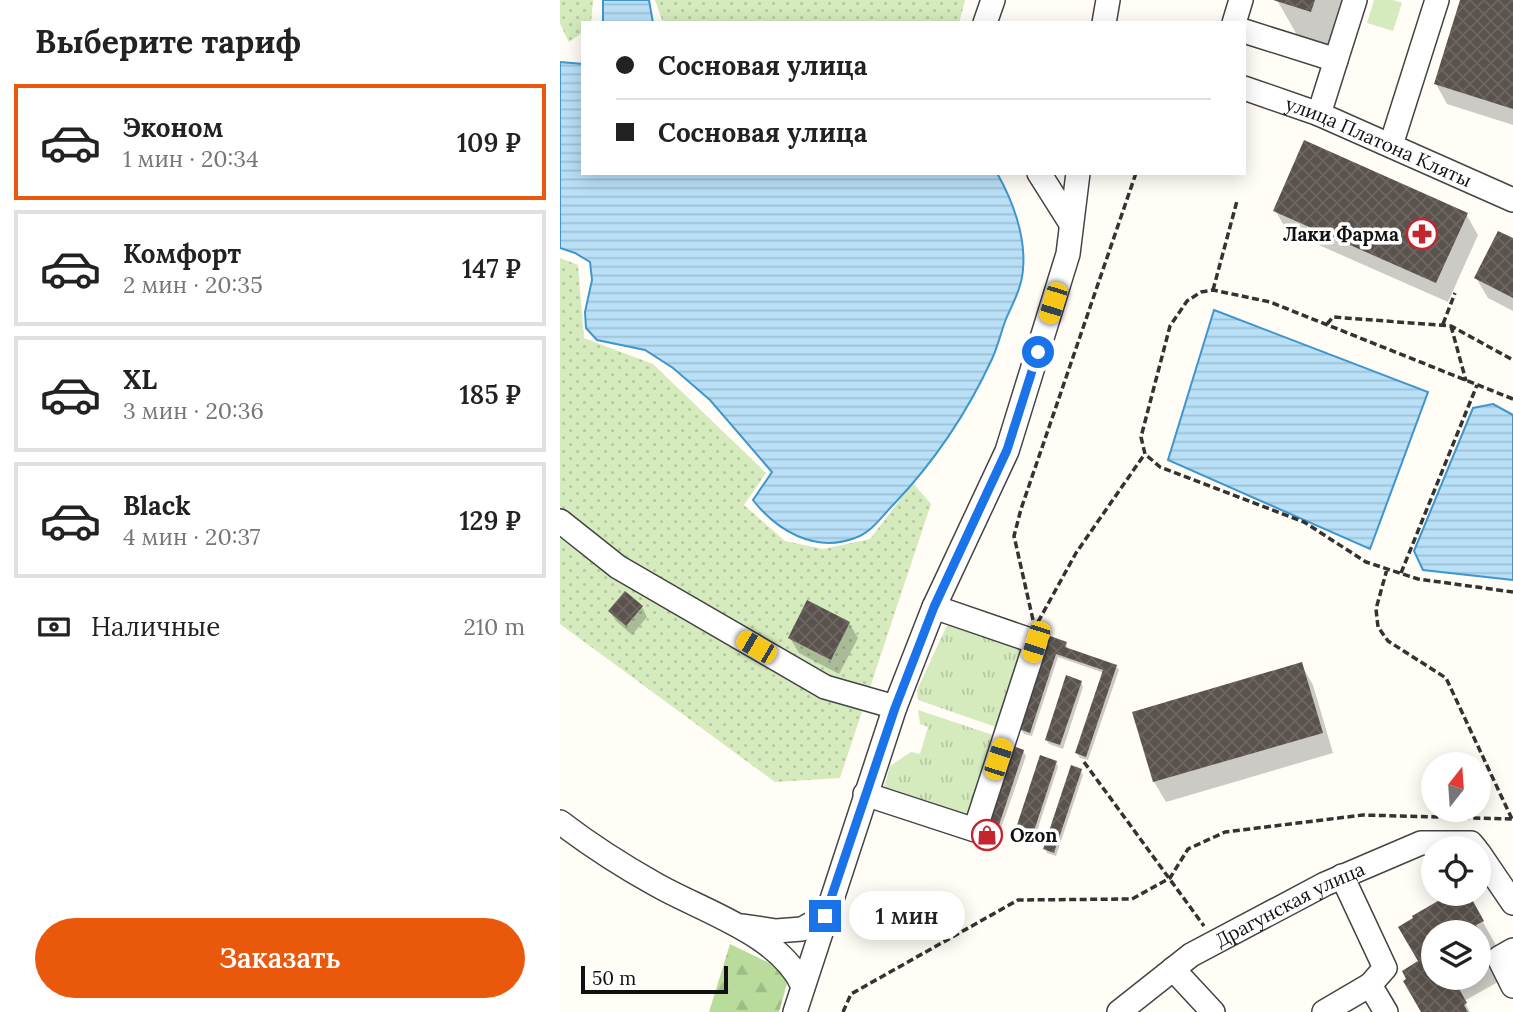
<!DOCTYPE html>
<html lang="ru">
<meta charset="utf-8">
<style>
body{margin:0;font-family:Lora,serif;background:#f6f6f6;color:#222;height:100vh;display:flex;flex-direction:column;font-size:26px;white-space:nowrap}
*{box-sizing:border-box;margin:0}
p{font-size:23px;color:#767676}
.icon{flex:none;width:38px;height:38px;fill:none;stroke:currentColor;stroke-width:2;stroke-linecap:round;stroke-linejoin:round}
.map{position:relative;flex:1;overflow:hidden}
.side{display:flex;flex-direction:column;background:#fff;width:560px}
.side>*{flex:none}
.hud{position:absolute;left:21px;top:21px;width:665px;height:154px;border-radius:0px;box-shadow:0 4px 18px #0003;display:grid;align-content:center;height:154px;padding:0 35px;background:#fff}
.needle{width:46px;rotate:17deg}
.buttons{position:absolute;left:861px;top:752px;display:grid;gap:14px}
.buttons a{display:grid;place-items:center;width:70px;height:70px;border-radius:50%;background:#fff;box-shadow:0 4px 18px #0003;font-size:35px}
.scale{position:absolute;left:21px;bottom:18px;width:147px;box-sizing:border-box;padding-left:7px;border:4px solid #111;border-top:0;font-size:19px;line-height:24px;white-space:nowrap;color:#111;-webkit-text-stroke:5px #fff;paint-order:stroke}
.end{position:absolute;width:32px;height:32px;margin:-16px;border:9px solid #1a73e8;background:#fff;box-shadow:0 0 0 4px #fff}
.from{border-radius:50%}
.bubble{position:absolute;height:49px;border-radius:24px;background:#fff;box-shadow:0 4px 18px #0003;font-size:23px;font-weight:600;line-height:49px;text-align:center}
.car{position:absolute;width:21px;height:42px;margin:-21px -10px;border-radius:9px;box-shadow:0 0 5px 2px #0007;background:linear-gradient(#f5c518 24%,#345 0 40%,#f5c518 0 76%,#345 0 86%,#f5c518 0)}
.hud b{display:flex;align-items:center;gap:24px;height:66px;font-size:26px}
.hud b+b{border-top:2px solid #e0e0e0}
.hud i{width:18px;height:18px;background:#222}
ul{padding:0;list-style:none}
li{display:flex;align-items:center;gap:21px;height:116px;margin:0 14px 10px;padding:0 21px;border:4px solid #e0e0e0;border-radius:0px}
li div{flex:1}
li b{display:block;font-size:26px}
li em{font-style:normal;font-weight:600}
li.current{border-color:#ea580c}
li>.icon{width:63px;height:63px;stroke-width:1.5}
h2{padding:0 35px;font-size:32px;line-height:84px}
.pay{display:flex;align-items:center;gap:18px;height:77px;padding:0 35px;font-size:26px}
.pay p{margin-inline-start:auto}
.cta{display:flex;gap:14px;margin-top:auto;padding:14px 35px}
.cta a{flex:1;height:80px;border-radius:42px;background:#ea580c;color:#fff;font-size:28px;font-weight:600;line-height:80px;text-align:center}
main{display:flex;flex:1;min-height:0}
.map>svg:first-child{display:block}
.grass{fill:url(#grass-tufts)}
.forest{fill:url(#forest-firs)}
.park{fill:#d5ebbd}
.garden{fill:url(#garden-dots)}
.water{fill:url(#water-rules);stroke:#3f96cf;stroke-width:2}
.shadow{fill:#0003;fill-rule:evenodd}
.building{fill:url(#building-cross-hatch)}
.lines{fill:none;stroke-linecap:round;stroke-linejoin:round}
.minor-casing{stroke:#444;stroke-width:26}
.path{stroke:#333;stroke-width:3.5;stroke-dasharray:7 3.5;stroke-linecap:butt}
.minor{stroke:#fff;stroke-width:23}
.route{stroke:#1a73e8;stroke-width:9}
.labels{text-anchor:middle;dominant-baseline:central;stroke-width:7;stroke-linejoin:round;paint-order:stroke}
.street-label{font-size:19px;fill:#111;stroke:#fff}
.poi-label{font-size:19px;font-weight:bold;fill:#111;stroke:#fff;text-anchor:end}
</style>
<main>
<section class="side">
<h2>Выберите тариф</h2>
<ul>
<li class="current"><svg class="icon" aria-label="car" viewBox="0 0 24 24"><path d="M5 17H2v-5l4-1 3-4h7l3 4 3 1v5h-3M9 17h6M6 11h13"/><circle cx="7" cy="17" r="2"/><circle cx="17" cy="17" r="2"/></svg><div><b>Эконом</b><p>1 мин · 20:34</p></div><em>109 ₽</em></li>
<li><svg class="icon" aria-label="car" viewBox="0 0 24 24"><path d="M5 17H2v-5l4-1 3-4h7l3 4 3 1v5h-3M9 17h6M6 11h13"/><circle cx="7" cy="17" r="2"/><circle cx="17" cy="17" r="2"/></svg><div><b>Комфорт</b><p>2 мин · 20:35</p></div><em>147 ₽</em></li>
<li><svg class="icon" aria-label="car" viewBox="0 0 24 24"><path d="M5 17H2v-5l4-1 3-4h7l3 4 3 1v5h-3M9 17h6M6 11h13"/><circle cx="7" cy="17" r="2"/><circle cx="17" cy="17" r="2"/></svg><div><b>XL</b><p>3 мин · 20:36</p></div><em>185 ₽</em></li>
<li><svg class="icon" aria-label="car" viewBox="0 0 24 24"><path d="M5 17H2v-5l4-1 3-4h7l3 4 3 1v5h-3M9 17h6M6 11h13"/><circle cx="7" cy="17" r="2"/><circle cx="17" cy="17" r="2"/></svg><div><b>Black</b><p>4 мин · 20:37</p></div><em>129 ₽</em></li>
</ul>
<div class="pay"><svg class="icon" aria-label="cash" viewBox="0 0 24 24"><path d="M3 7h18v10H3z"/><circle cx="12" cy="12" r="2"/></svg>Наличные<p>210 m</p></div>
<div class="cta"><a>Заказать</a></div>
</section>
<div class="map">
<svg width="953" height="1012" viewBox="0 0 953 1012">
<defs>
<pattern id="grass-tufts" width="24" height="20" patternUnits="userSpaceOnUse" patternTransform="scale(1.75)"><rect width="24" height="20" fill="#d5ebbd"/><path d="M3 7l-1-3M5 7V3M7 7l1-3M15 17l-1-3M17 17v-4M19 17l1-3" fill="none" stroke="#b6c8a1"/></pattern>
<pattern id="forest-firs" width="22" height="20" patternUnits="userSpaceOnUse" patternTransform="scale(1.75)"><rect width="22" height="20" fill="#b9dc9c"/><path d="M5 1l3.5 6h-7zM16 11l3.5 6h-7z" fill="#9ebc85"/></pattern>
<pattern id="garden-dots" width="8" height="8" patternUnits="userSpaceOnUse" patternTransform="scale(1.75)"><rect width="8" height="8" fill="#d5ebbd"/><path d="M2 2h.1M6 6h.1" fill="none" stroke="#b6c8a1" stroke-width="1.8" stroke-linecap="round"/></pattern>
<pattern id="water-rules" width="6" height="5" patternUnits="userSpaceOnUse" patternTransform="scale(1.75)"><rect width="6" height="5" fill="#b9e0f7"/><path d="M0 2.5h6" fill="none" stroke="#9ebfd3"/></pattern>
<pattern id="building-cross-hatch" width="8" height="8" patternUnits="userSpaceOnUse" patternTransform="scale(1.75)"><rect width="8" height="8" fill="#5a524d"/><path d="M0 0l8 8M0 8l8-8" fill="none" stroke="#6d6662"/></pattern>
</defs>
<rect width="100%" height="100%" fill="#fffdf5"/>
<path class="grass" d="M390 619 464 644 436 727 358 700 357 690Z
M358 710 433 735 406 821 322 794 330 766 351 752 360 754 368 727 360 724Z"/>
<path class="forest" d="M170 944 230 973 219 1012H149Z"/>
<path class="park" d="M814 0H833L842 3 833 31 807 23Z"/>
<path class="garden" d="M0 0H33L31 23H23V32L9 42 0 24Z
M95 0H405L399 23H103Z
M0 258 18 265 24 338 93 364 206 473 184 505 225 541 263 549 310 539 353 483 371 504 280 778 215 782 0 624Z"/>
<path class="water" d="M43 0H89L93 23H43Z
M0 62 23 64V173H437C453 201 466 237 463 269 462 287 453 303 446 319 441 332 438 346 432 359 407 413 375 461 334 504 322 516 312 532 295 538 255 553 217 531 193 500L212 472 150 400 113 368 85 350 37 340 26 328 25 312 32 280 30 262 15 253 0 248Z
M654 310 868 392 810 549 608 460Z
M933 404 953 415V580L863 570 854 551 913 408Z"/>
<path class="shadow" d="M717 0H801L787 45 745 49Z
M902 0H953V125L887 104 876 84Z
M715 210 906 214 918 235 888 302 727 231Z
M953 240V311L928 298 916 278Z
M82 607 87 617 72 635 56 621 50 611Z
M289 623 298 638 279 674 239 653 230 638Z
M491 638 506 643 508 650 556 666 559 670 528 760 520 758 517 753 544 673 498 657 472 736 464 734 461 729Z
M741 664 753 685 773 753 606 802 594 782 574 713Z
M521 682 523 687 503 749 489 744 486 740Z
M463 751 466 756 435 846 426 843 424 839Z
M496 762 498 767 476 834 462 829 459 825Z
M521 771 523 775 496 856 487 853 485 849Z
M907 894 950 970 945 978 904 1001 910 1012H863L860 962 840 928ZM873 933H919V978H873Z"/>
<path class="building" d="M713 0H755L751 12Z
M900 0H953V109L874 84Z
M744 140 908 213 876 283 713 211Z
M938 231 953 238V298L914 278Z
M65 591 83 606 66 626 48 611Z
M247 600 290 622 271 660 228 638Z
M490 636 507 642 505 647 557 665 526 757 515 753 543 670 496 654 470 733 459 729Z
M742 662 763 733 593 782 572 712Z
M506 675 522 681 500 745 485 740Z
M453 746 464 750 433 843 422 839Z
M480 755 497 761 474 831 457 825Z
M511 765 522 769 494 853 483 849Z
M890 894H909L924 921 916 925 918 929 913 933H873V978H893L907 1003 904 1005 908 1012H861L843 981 846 979 842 971 858 961 838 927 853 918 852 916Z"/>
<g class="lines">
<g class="minor-casing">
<g id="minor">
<path d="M425 23 433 0"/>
<path d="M544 23 548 0"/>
<path d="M674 23 681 0"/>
<path d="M684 31 776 60 795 0"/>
<path id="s1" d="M684 88 759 114 953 200"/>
<path d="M759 114 776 60"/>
<path d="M831 145 877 0"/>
<path d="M479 173 510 222"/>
<path d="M0 521 58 567 265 687 335 707"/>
<path d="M305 794 415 830 476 642 374 607"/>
<path d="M0 822C30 845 61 865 95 884 142 911 220 934 243 986"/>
<path d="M919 853 953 903"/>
<path d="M782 876 825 968 810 985 826 1012"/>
<path d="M183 926 216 931 242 929 265 916"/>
<path d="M953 950 939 958 953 986"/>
<path d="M613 969 653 1012"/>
<path d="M235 1012 335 707 374 607 447 451 508 254 518 173"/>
<path id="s2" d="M559 1012 631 955 765 884 861 843H911L916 849"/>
<path d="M764 1012 810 985"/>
</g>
</g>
<path class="path" d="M653 290 677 201
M767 324 773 317 891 326 953 360
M883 324 895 293
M891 326 906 381
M953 399 710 302 653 290 641 292 627 301 610 326 581 437 585 454 600 467 744 522 806 562 858 579 953 592
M827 569 816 609 818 627 828 641 886 678 952 819
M841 573 917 385
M473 620 454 536 461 509 576 173
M478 622 516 553 584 455
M524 762 644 926
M283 1012 291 994 458 900 572 899 610 878 628 849 665 832 803 815 953 819"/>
<use href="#minor" class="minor"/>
</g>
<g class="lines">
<path class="route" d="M265 916 335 708 374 607 447 450 478 352"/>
</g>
<defs>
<g id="pharmacy-ring" transform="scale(1.575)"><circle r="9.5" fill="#fff" stroke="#c4262e" stroke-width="1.5"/><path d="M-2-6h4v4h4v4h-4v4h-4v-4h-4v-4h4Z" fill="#c4262e"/></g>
<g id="shop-ring" transform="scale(1.575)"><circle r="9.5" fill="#fff" stroke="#c4262e" stroke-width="1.5"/><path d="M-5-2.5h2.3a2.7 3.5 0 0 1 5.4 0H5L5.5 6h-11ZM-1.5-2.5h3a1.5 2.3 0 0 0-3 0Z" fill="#c4262e"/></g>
</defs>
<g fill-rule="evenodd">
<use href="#pharmacy-ring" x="862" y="234"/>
<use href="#shop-ring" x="427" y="835"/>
</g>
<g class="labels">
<g class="street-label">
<text stroke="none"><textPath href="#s1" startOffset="145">улица Платона Кляты</textPath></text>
<text stroke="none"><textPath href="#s2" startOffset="203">Драгунская улица</textPath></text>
</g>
<g class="poi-label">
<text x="839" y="234">Лаки Фарма</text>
<text x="450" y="835" text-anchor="start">Ozon</text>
</g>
</g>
</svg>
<div class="buttons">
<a><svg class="needle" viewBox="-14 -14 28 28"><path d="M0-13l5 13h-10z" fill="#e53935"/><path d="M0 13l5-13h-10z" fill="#767676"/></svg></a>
<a><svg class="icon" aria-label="locate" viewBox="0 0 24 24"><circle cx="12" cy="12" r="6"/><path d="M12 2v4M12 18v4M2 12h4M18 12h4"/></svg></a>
<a><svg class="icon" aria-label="layers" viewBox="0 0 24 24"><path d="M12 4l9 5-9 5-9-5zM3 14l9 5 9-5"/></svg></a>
</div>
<div class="scale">50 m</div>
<i class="end from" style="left:478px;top:352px"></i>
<i class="end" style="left:265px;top:916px"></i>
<div class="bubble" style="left:289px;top:891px;width:116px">1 мин</div>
<i class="car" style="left:493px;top:303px;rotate:197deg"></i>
<i class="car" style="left:476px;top:642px;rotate:198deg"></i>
<i class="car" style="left:196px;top:647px;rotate:300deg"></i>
<i class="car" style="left:438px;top:759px;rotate:18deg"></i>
<div class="hud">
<b><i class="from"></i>Сосновая улица</b>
<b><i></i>Сосновая улица</b>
</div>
</div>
</main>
